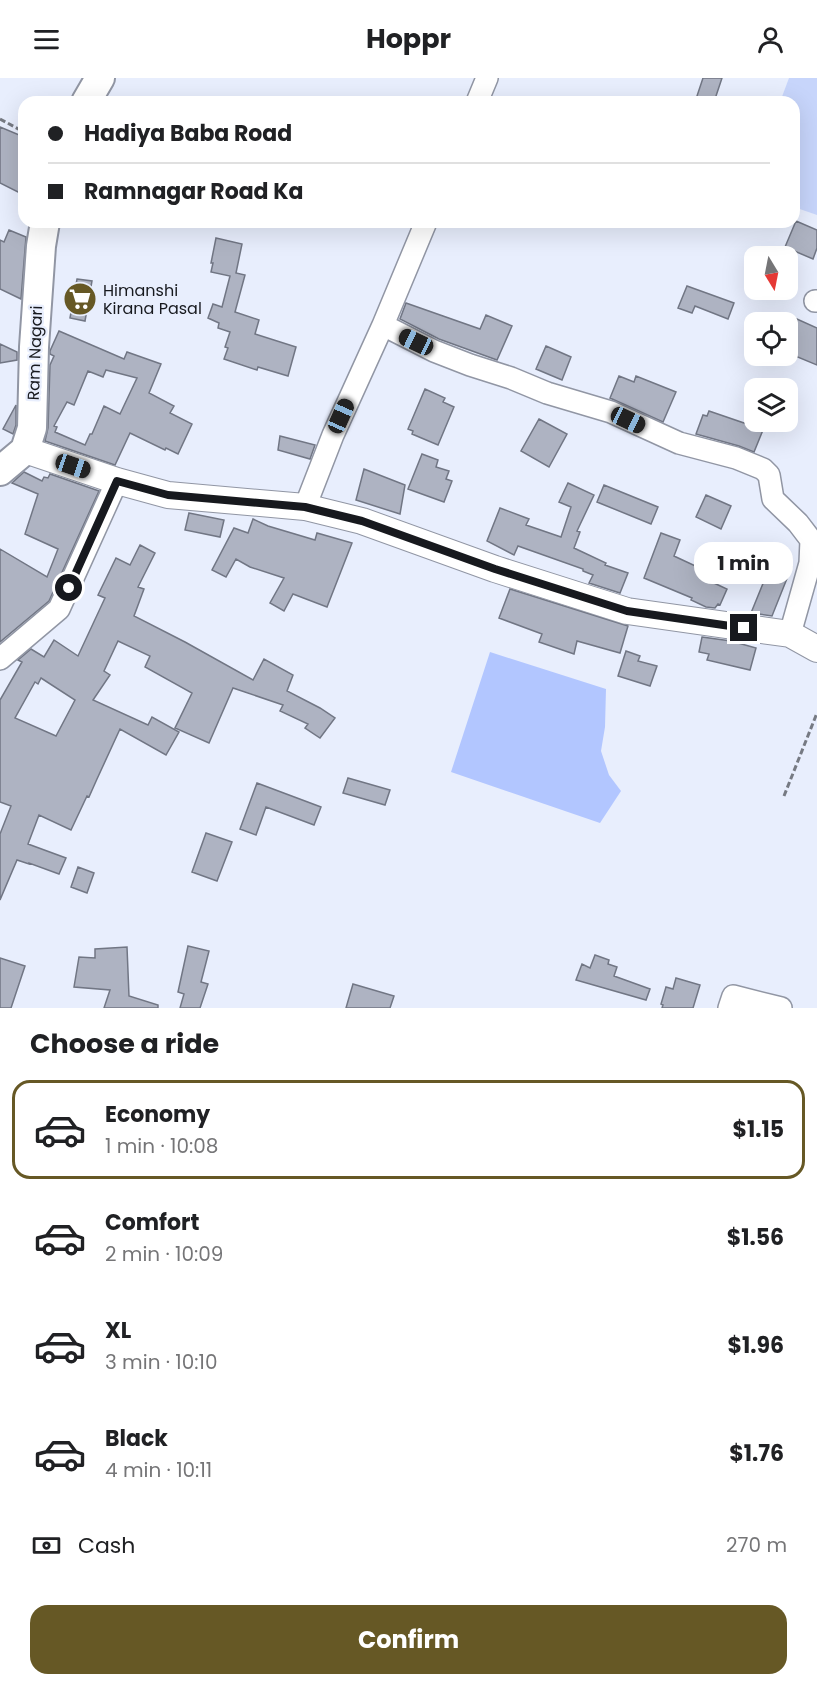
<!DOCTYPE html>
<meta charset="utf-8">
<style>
body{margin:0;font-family:Poppins,sans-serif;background:#f2f2f2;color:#202124;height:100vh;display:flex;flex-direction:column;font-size:22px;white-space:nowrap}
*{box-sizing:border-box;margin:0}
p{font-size:20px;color:#757577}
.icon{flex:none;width:33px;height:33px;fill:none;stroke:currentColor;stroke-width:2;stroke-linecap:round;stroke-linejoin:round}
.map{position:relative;height:930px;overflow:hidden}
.sheet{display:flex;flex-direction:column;background:#fff;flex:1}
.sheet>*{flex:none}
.banner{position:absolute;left:18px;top:18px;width:782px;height:132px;border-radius:18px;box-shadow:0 6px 24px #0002;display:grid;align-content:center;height:132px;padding:0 30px;background:#fff}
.needle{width:39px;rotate:170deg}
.controls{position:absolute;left:744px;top:168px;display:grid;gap:12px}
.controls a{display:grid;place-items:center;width:54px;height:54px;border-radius:12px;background:#fff;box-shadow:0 6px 24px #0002;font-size:30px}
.end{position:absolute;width:27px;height:27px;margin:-14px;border:8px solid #17191e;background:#fff;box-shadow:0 0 0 3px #fff}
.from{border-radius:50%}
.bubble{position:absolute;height:42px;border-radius:18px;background:#fff;box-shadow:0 6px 24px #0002;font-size:20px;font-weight:700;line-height:42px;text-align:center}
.car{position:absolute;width:18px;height:36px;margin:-18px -9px;border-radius:8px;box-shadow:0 0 4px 2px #0007;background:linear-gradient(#222 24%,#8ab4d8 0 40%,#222 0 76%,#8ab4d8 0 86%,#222 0)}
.banner b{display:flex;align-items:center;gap:21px;height:57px;font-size:22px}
.banner b+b{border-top:2px solid #e0e0e0}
.banner i{width:15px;height:15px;background:#202124}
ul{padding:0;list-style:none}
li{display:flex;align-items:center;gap:18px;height:99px;margin:0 12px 9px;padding:0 18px;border:3px solid transparent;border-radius:18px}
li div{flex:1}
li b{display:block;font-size:22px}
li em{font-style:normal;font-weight:700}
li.on{border-color:#665825}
li>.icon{width:54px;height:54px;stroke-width:1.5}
h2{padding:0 30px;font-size:27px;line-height:72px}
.pay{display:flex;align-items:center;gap:15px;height:66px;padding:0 30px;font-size:22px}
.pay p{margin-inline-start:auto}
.action{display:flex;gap:12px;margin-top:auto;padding:12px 30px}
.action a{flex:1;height:69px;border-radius:18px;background:#665825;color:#fff;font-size:24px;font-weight:700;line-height:69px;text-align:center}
header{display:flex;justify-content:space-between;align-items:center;height:78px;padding:0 30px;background:#fff;font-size:27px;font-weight:700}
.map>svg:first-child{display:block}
.green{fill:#c7d5fb}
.water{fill:#b2c6ff}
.building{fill:#aeb3c2;stroke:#717684;stroke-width:1.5;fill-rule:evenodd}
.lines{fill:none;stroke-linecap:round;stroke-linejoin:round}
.minor-casing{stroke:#9196a4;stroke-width:24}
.tertiary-casing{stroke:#9196a4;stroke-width:28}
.secondary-casing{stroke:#9196a4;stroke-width:32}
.path{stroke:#767a83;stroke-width:3;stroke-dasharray:6 3;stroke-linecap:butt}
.minor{stroke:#fff;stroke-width:21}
.tertiary{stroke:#fff;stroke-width:26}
.secondary{stroke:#fff;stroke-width:28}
.route{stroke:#17191e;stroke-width:8}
.labels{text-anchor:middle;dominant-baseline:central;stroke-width:4.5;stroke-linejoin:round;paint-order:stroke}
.poi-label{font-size:16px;fill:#17191e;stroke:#e8eefd;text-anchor:start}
.street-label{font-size:16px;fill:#17191e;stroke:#e8eefd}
</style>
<header><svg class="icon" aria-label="menu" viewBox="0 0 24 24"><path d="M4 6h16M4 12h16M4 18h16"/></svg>Hoppr<svg class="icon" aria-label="person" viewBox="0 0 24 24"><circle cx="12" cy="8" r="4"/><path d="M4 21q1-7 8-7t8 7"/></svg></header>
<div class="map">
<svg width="817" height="930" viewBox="0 0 817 930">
<rect width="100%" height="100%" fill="#e8eefd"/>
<path class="green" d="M789 0H817V137L794 129V24H780Z"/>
<path class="water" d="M490 574 606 611 605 649 601 673 609 697 621 713 600 745 451 694Z"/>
<path class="building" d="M703 0H722L714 24H695Z
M0 49 24 59V117L0 105Z
M796 143 817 152V170L813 181 785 169Z
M9 152 26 159 21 221 0 211V162L4 164Z
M216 160 242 166 236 195 245 197 235 234 259 242 255 256 296 269 288 298 258 289 257 292 224 281 228 270 225 269 230 254 218 250 219 245 208 240 213 226 222 229 230 198 211 194 213 185H211Z
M77 201 92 203 85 243 70 240Z
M687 208 734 225 728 241 695 228 692 235 678 230Z
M406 225 480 251 486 237 512 248 497 282 439 261 400 241Z
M788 237 817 250V287L788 275Z
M59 253 124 281 127 274 161 286 149 315 174 328 170 335 192 346 178 376 166 370 165 372 130 355 115 387 45 363 48 350 50 287 54 278 50 276V273ZM106 292 137 300 120 336 104 328 92 356H90L85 367 55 354 57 349 54 348 67 324 74 327 88 293 103 299Z
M0 266 17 274V282L0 285Z
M546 268 571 279 562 302 536 291Z
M619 298 634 304 636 298 676 314 663 344 610 320Z
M425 311 445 320 443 324 454 329 438 367 412 356 413 353 408 351Z
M16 327V347L13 356 3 351Z
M709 333 747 346 750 340 765 347 754 374 739 368 696 356 703 337 707 338Z
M539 341 567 356 549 389 521 373Z
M280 358 315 367 310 381 278 372Z
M422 376 438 382 436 389 449 393 446 401 452 403 444 424 408 411Z
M364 391 405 407 400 436 356 422Z
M24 394 42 403 44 399 48 400 50 396 99 413 49 523 0 564V471L47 499 58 471 25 456 38 416 12 405Z
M568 405 594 417 577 453 580 454 574 470 606 485 605 487 628 495 620 515 589 505 593 497 583 493V491L518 468 514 477 487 463 500 430 529 441 526 447 561 459 571 429 559 424Z
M604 407 658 429 651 446 597 424Z
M706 417 731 428 721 451 696 439Z
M189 435 224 442 220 459 185 452Z
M253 441 268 448 315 462 317 455 352 465 327 529 293 516 284 533 270 525 284 500 250 489 236 481 226 499 212 492 234 450 248 455Z
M661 455 680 462 674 478 717 498 714 505 727 511 720 527 718 526 715 530 706 529 691 522 692 520 644 500Z
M140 467 155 475 138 509 144 511 134 538 185 564 253 602 264 581 293 597 287 613 320 630 335 640 320 660 305 650 308 646 280 633 283 627 233 610 209 665 175 650 192 615 145 589 150 578 118 563 104 593 110 597 93 622 148 647 152 639 179 654 166 677 120 651 97 701 89 719 87 718 71 752 39 737 28 766 66 780 59 796 29 785V786L17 782 0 822V756L11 728 0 724V622L22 584 18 582 31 571 44 579 54 562 78 578 105 520 98 517 116 480 130 487ZM41 600 75 622 56 658 15 640 35 604 38 606Z
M773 481 792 488 772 538 752 535H751Z
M510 511 628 548 620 575 577 563 574 576 539 564 542 556 499 540Z
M702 559 731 563 756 570 750 592 707 582 709 576 699 574Z
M626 573 640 578 638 583 657 588 650 608 618 598Z
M348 700 390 712 385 727 343 715Z
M257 705 321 729 314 747 266 729 256 757 240 751Z
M206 755 232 764 217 803 192 794Z
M78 789 94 795 87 815 71 809Z
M188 868 209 873 201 904 208 906 200 930H180L184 916 178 914Z
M127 869 129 918 158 927V930H104L110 912 74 909 79 879 95 880V871Z
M595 877 609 882 608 886 617 889 614 898 650 911 646 922 576 902 582 886 590 890Z
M0 880 25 888 11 930H0Z
M676 900 700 907 693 930H662L663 927 661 926 666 909 673 911Z
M353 906 394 918 390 930H346Z"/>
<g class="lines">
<g class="minor-casing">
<path id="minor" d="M477 24 487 0
M815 223H817
M383 247 426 144
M305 429 333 357 383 247 434 273 470 287 511 300 547 315 611 334 679 365 736 380 763 391 769 397 773 421 798 445 811 462 810 485 790 556
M0 581 59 531 117 403
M729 930 733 918 781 930"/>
</g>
<g class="tertiary-casing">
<path id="tertiary" d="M25 372 117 403 168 417 305 429 362 443 495 491 627 533 790 556 817 571"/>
</g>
<g class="secondary-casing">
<path id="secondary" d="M86 24 100 0
M0 393 25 372 32 350 34 269 41 168 45 144"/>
</g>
<path class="path" d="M0 41 24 54
M784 718 817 635"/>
<use href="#minor" class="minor"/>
<use href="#tertiary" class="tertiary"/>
<use href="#secondary" class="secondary"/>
</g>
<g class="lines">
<path class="route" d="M69 510 117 403 168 417 305 429 362 443 495 491 627 533 744 550"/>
</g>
<defs>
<g id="supermarket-disc" transform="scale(1.725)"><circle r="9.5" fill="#665825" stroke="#e8eefd"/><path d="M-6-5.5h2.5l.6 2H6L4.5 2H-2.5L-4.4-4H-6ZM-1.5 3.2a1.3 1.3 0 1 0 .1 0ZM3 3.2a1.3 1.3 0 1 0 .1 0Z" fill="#fff"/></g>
</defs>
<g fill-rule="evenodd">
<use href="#supermarket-disc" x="80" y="221"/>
</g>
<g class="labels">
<g class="poi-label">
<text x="103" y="212">Himanshi<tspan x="103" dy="18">Kirana Pasal</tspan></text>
</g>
<g class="street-label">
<text transform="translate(35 275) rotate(-88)">Ram Nagari</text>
</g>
</g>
</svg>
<div class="controls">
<a><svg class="needle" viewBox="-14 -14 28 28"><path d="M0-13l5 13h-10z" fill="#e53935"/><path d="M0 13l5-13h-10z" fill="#757577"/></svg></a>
<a><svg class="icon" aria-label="locate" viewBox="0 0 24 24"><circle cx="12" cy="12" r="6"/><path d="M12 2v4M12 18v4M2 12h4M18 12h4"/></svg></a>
<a><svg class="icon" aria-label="layers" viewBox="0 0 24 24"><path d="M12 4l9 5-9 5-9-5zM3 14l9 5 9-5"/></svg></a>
</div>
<i class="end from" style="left:69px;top:510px"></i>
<i class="end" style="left:744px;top:550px"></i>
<div class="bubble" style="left:694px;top:464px;width:99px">1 min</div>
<i class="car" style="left:416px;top:264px;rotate:295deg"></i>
<i class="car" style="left:341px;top:338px;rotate:24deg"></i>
<i class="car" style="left:628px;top:342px;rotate:115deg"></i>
<i class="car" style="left:73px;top:388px;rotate:109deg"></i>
<div class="banner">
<b><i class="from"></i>Hadiya Baba Road</b>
<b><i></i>Ramnagar Road Ka</b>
</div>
</div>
<section class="sheet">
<h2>Choose a ride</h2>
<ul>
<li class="on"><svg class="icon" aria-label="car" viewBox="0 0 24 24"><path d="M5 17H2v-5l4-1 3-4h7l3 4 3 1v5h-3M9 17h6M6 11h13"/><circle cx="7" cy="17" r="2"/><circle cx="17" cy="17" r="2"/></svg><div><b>Economy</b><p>1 min · 10:08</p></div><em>$1.15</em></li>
<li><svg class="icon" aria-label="car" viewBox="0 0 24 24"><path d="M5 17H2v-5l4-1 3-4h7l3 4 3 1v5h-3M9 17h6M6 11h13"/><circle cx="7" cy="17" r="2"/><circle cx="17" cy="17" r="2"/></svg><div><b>Comfort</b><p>2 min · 10:09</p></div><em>$1.56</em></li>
<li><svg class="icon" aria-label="car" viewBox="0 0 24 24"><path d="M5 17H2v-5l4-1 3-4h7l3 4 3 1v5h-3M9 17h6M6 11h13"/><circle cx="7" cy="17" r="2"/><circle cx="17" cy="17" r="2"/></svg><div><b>XL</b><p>3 min · 10:10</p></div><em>$1.96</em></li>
<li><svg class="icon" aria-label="car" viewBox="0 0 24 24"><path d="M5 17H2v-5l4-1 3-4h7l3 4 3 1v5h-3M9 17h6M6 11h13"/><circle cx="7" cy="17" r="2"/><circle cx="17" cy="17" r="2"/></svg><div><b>Black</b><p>4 min · 10:11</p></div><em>$1.76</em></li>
</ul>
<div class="pay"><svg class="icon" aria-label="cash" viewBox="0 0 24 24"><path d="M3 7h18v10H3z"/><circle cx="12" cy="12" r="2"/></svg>Cash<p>270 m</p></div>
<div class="action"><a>Confirm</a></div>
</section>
